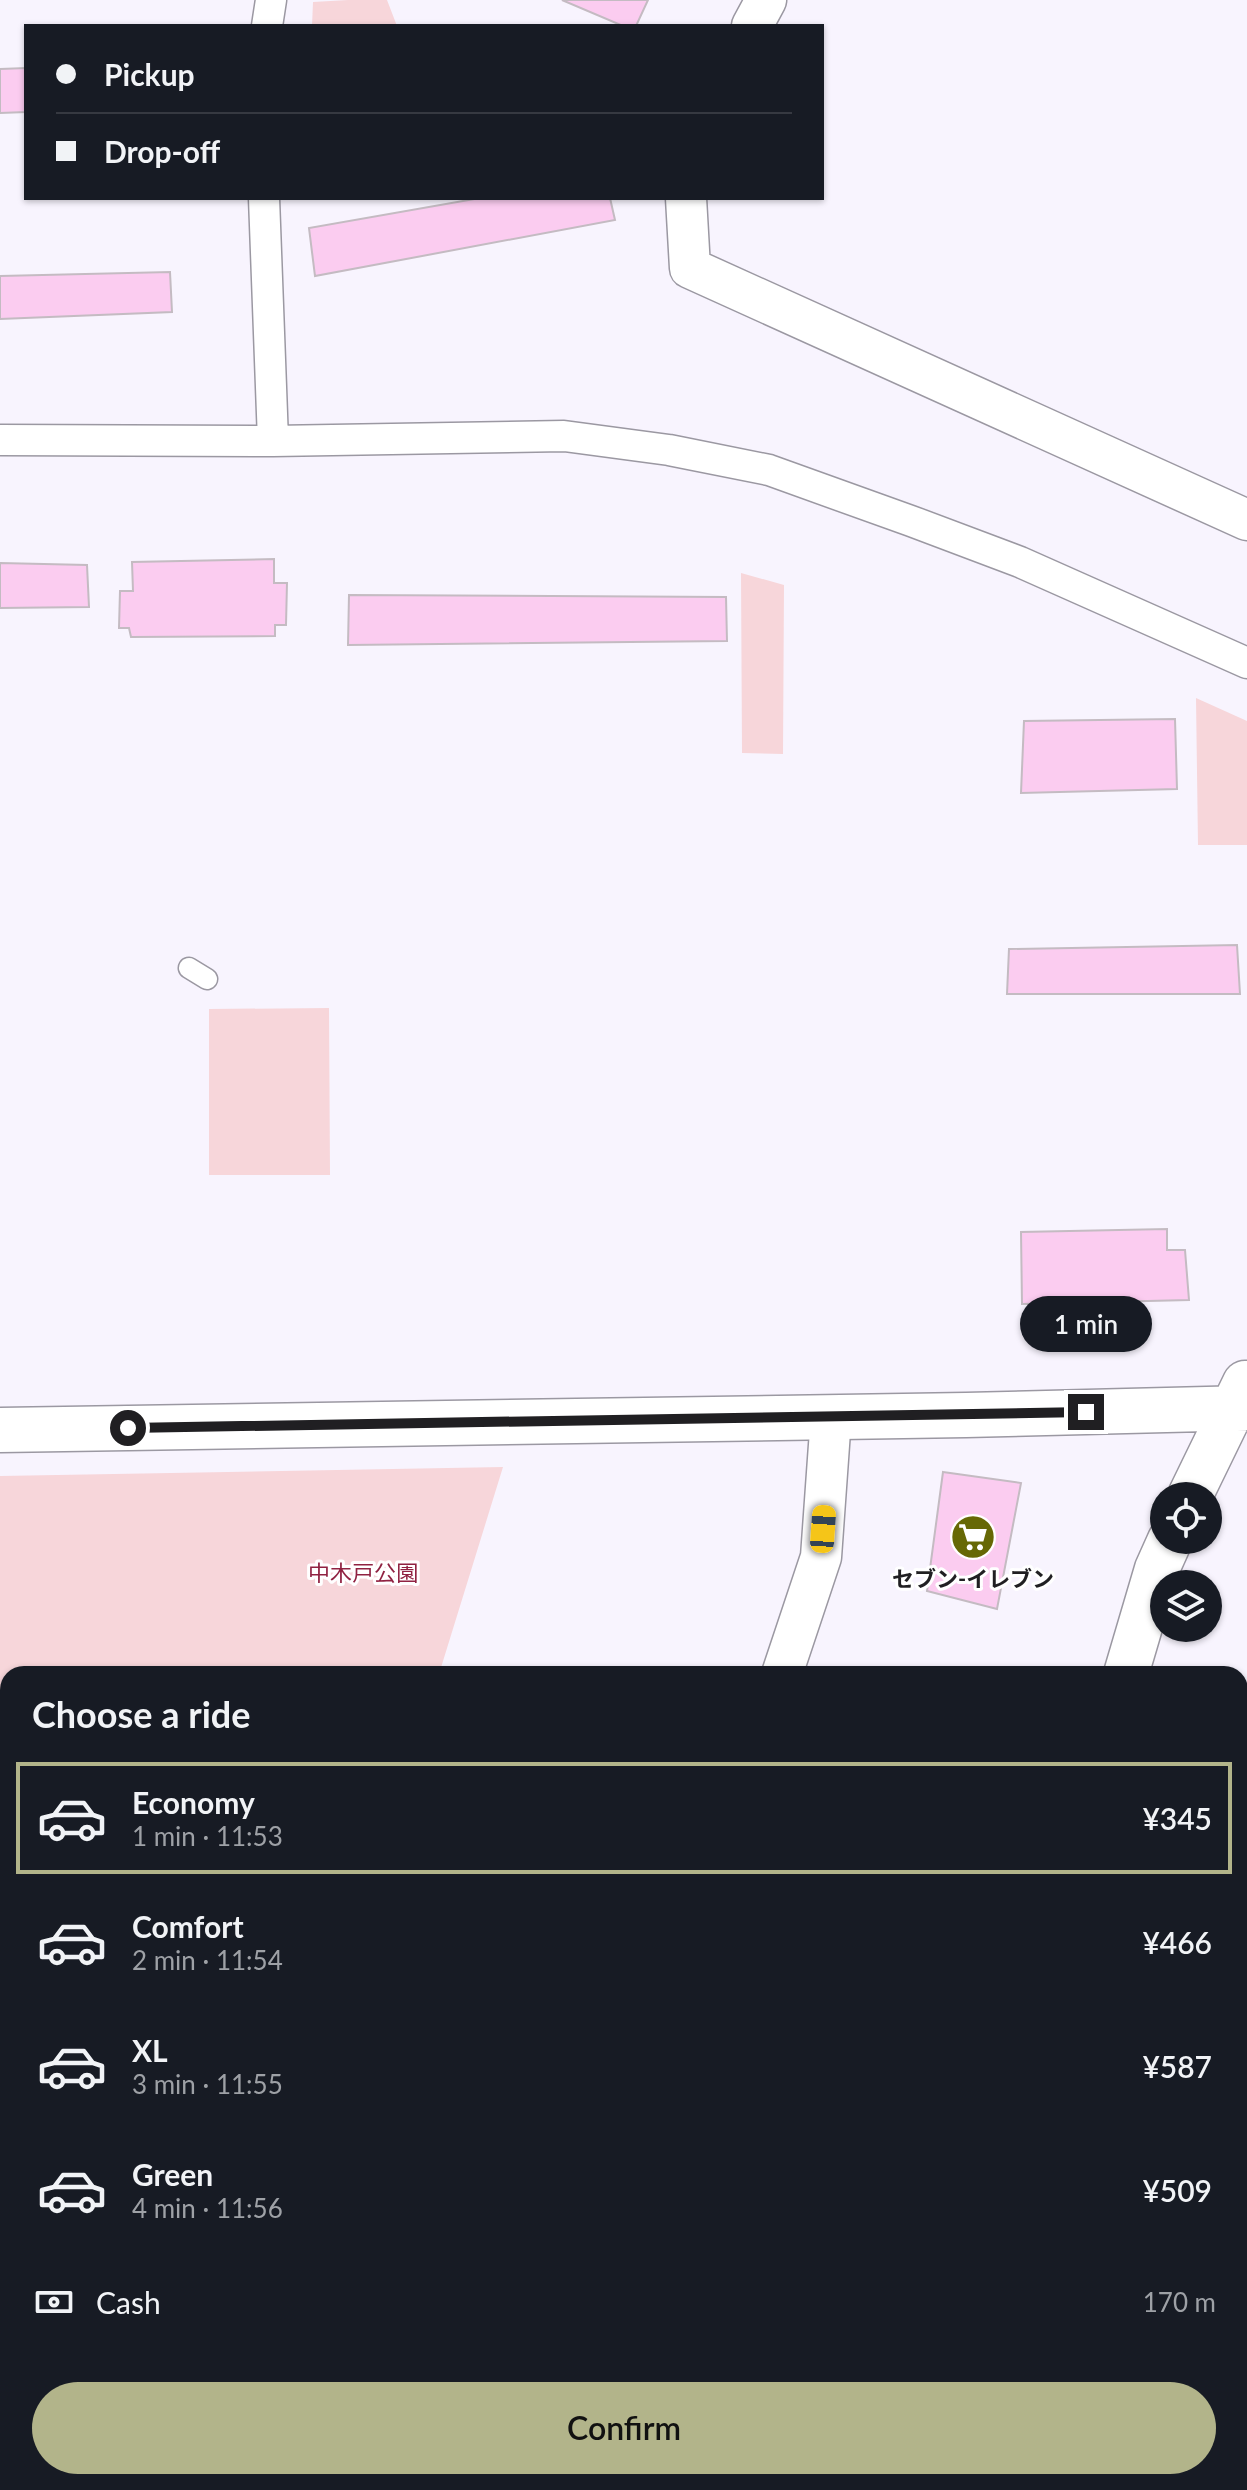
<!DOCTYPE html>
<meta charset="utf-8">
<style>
body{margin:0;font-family:Lato,"Noto Sans JP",sans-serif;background:#20242c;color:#f1f3f6;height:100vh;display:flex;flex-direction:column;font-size:30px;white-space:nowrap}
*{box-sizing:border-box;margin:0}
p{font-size:26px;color:#9ea1a6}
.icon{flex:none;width:44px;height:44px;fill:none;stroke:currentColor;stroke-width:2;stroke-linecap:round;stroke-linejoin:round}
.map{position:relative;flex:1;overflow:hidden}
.details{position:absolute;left:0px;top:1666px;width:1248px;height:824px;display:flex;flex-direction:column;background:#171b24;border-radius:24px 24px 0 0;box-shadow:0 2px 6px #0004}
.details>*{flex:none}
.top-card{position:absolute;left:24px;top:24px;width:800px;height:176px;border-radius:0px;box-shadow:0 2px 6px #0004;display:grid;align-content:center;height:176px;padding:0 32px;background:#171b24}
.fabs{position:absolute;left:1150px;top:1482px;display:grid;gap:16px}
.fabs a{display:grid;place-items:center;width:72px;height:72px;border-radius:50%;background:#171b24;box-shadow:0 2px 6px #0004;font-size:40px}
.end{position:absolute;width:36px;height:36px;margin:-18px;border:10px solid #201f22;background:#fff;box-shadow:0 0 0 4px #fff}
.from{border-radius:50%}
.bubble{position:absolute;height:56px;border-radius:28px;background:#171b24;box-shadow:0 2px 6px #0004;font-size:26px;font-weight:600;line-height:56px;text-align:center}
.car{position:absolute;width:24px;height:48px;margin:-24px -12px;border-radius:10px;box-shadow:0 0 6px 2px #0007;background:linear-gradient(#f5c518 24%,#345 0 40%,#f5c518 0 76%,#345 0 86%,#f5c518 0)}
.top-card b{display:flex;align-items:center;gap:28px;height:76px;font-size:30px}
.top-card b+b{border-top:2px solid #363941}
.top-card i{width:20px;height:20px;background:#f1f3f6}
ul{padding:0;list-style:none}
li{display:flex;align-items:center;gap:24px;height:112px;margin:0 16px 12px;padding:0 16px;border:4px solid transparent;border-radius:0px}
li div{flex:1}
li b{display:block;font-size:30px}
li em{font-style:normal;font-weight:600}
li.selected{border-color:#b2b48a}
li>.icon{width:72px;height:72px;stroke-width:1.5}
h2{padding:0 32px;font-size:36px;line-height:96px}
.pay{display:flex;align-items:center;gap:20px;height:88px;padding:0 32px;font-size:30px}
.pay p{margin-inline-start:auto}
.cta{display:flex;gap:16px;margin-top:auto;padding:16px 32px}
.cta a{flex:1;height:92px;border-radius:48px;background:#b2b48a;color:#111;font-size:32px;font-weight:600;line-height:92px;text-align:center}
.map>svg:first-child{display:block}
.green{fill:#f7d6da}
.building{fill:#fbccf0;stroke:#c4bbc2;stroke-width:2}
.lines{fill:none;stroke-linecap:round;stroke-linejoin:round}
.service-casing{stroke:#9b98a2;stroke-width:23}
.pedestrian-casing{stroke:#9b98a2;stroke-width:33}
.minor-casing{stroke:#9b98a2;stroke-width:43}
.tertiary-casing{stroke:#9b98a2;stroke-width:47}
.trunk-casing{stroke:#d7d7d7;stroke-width:47}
.service{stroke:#fff;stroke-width:20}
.pedestrian{stroke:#fff;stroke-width:30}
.minor{stroke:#fff;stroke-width:40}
.tertiary{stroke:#fff;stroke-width:44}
.trunk{stroke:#86a0e2;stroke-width:44}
.route{stroke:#201f22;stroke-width:10}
.labels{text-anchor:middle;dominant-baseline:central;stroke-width:6;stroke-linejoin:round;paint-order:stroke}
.park-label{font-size:22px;fill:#902242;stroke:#fff}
.poi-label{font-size:22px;font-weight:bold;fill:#201f22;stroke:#fff}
</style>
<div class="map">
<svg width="1247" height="2490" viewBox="0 0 1247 2490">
<rect width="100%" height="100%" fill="#f8f4fe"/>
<path class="green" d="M348 0H387L397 26H312L313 2Z
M741 573 784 585 783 754 742 753Z
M1196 698 1247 721V845H1198Z
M329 1008 330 1175H209V1009Z
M503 1467 439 1674H8V2398H0V1476Z
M1240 2451H1247V2490H0V2476H8V2482H1240Z"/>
<path class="building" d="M562 0H648L636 26H623Z
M26 68V112L0 113V69Z
M480 198H610L615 220 315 276 309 228Z
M170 272 172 312 0 319V276Z
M274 559V583H287L286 625H275V636L131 637 129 628H119L120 591H133L132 562Z
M0 563 87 565 89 607 0 608Z
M349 595 726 597 727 641 348 645Z
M1175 719 1177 789 1021 793 1024 721Z
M1237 945 1240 994H1007L1009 949Z
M1167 1229V1250H1185L1189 1300 1022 1304 1021 1232Z
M943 1472 1021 1483 997 1609 927 1591Z
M1247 2192V2360H1240V2193Z"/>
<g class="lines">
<g class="service-casing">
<path id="service" d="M189 968 207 979
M1240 2158 1247 2156"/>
</g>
<g class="pedestrian-casing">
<path id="pedestrian" d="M267 26 271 0
M264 198 273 441
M0 440 273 441 564 436 669 450 769 470 911 521 1020 562 1247 663"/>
</g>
<g class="minor-casing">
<path id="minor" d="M752 26 766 0
M686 198 690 268 1247 520
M782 1674 821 1557 831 1417"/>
</g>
<g class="tertiary-casing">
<path id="tertiary" d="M0 1430 966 1415 1247 1408
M1190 1496 1245 1383
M1126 1674 1157 1569 1170 1540
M1059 2490V2482"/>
</g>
<g class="trunk-casing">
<path id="trunk" d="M1240 2422H1247
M0 2447H8"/>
</g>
<use href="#service" class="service"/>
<use href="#pedestrian" class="pedestrian"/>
<use href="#minor" class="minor"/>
<use href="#tertiary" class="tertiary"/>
<use href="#trunk" class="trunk"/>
</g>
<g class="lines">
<path class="route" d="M128 1428 1086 1412"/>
</g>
<defs>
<g id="supermarket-disc" transform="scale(2.3)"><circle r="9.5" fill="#666805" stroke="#fff"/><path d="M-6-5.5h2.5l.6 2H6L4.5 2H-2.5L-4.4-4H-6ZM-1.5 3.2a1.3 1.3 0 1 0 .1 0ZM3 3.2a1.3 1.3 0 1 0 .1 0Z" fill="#fff"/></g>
</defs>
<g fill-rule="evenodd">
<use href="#supermarket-disc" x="973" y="1537"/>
</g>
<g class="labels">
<g class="park-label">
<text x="363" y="1572">中木戸公園</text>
</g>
<g class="poi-label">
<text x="973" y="1578">セブン-イレブン</text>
</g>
</g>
</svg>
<div class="fabs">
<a><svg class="icon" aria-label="locate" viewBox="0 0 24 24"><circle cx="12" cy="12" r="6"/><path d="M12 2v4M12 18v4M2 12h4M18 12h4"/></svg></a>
<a><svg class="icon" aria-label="layers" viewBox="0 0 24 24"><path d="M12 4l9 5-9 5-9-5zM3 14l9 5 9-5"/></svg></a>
</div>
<i class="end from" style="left:128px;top:1428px"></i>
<i class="end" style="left:1086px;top:1412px"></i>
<div class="bubble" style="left:1020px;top:1296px;width:132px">1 min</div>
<i class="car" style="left:823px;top:1529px;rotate:4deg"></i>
<div class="top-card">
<b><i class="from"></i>Pickup</b>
<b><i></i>Drop-off</b>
</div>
<section class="details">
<h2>Choose a ride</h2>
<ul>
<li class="selected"><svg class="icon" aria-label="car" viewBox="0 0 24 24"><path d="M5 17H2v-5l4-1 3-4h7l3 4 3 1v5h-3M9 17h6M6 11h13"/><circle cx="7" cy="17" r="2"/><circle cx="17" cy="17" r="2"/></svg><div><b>Economy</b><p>1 min · 11:53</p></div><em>¥345</em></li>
<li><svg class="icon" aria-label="car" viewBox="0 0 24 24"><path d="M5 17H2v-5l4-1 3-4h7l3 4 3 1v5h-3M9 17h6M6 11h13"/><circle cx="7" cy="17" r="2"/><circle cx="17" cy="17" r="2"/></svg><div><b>Comfort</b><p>2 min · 11:54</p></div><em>¥466</em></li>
<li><svg class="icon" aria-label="car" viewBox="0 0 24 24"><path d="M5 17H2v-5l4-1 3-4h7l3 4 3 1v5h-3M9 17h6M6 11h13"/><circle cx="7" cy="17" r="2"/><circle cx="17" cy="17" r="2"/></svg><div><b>XL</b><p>3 min · 11:55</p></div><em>¥587</em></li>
<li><svg class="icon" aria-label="car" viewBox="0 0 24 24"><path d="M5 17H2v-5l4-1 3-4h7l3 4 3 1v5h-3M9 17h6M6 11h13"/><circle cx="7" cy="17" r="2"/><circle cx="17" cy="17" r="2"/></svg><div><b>Green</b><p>4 min · 11:56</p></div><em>¥509</em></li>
</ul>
<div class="pay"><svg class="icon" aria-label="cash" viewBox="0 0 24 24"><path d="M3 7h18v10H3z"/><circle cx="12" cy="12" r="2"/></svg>Cash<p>170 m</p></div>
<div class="cta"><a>Confirm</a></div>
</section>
</div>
